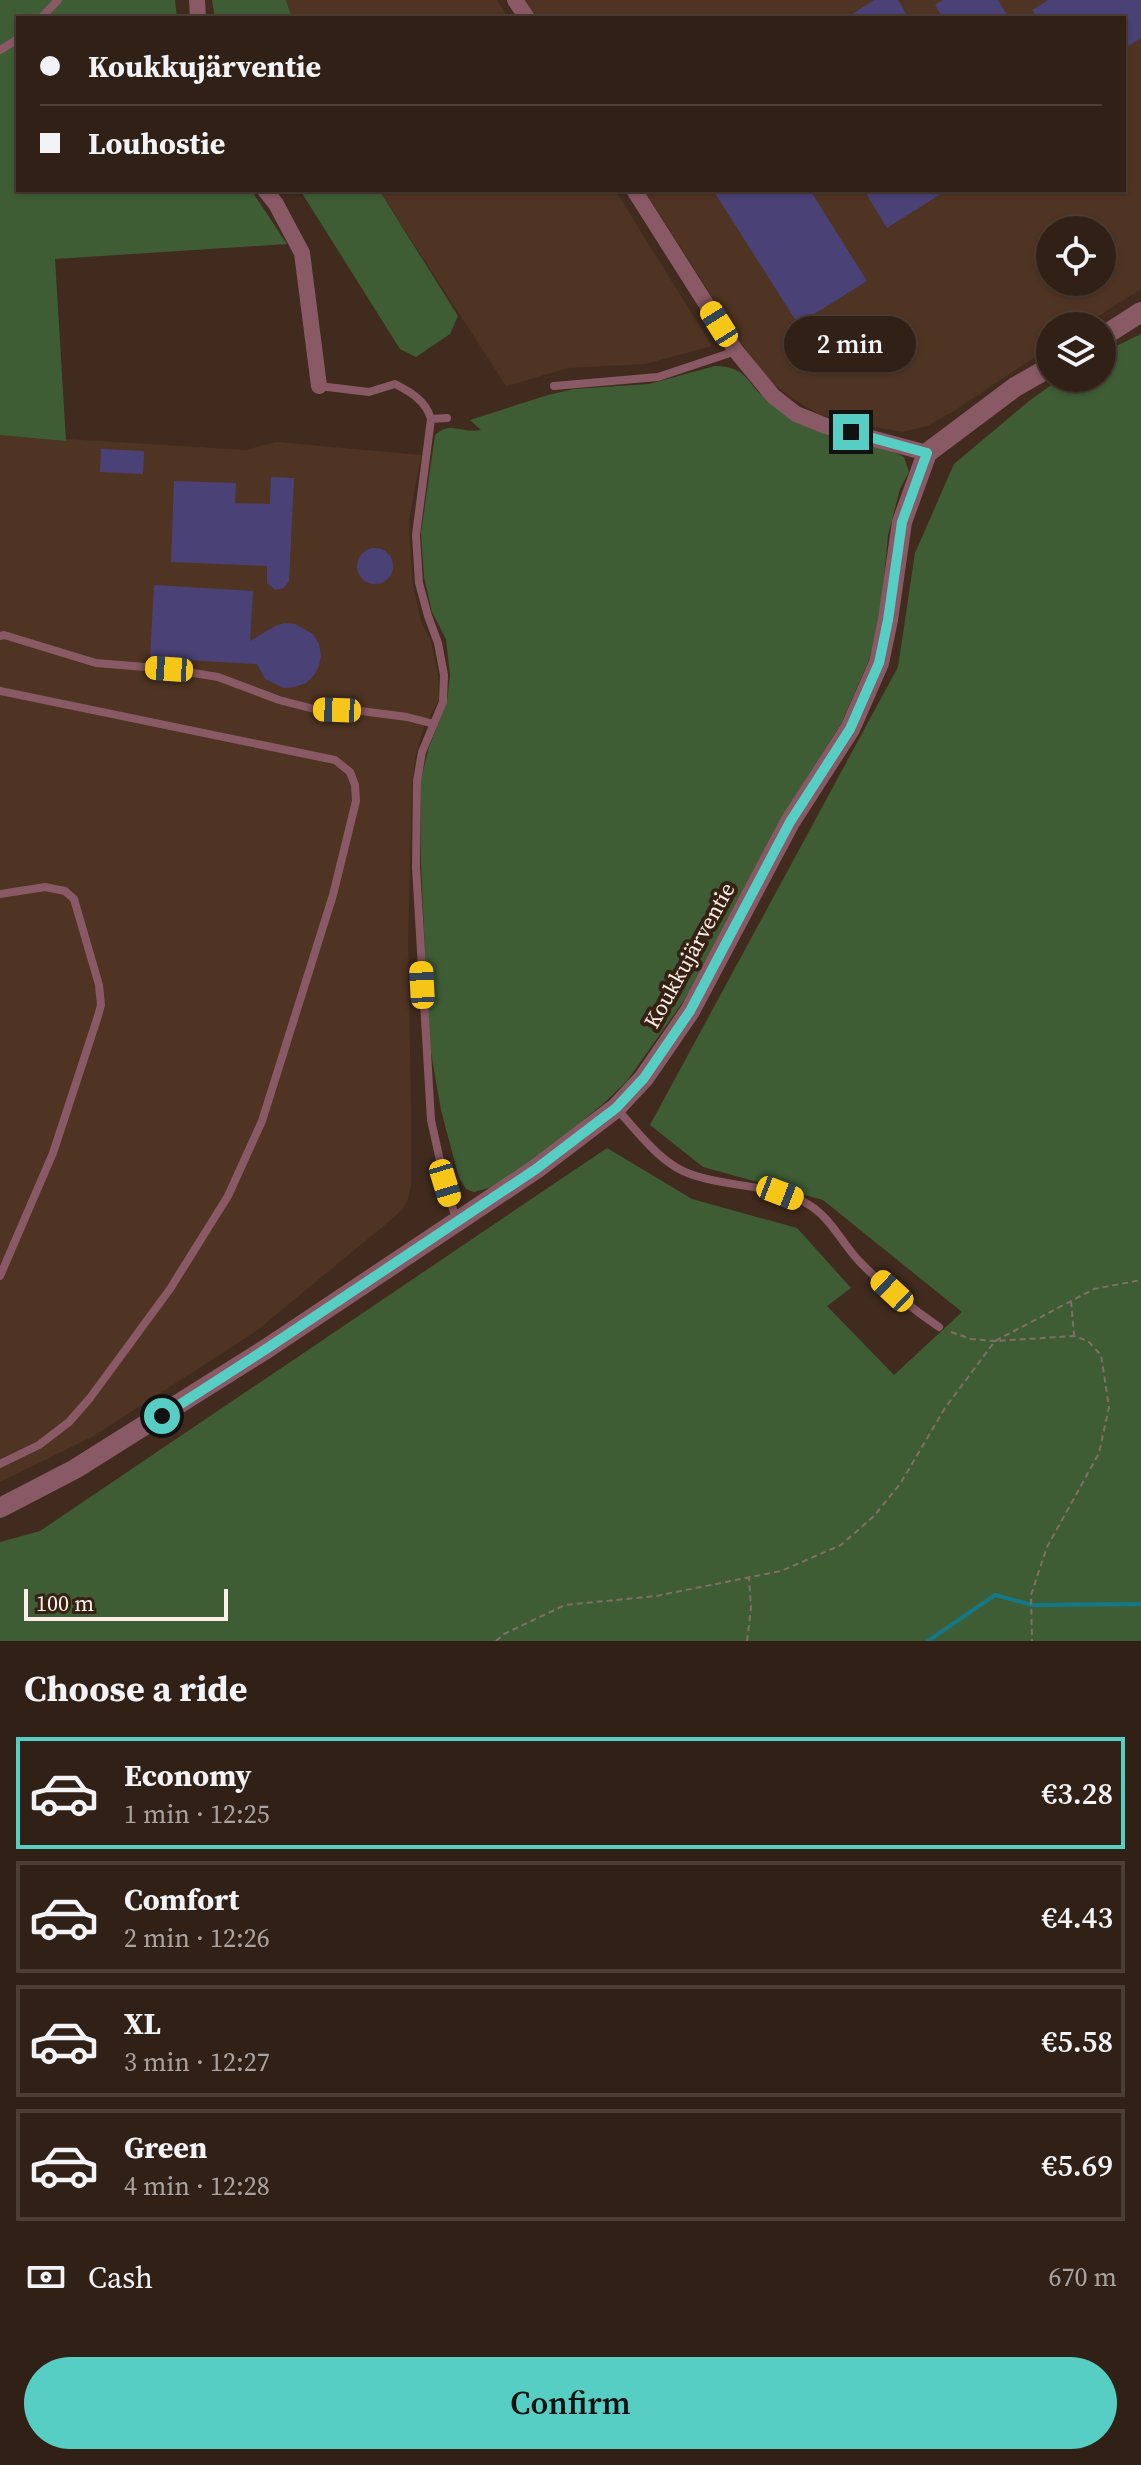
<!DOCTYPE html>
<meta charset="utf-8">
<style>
body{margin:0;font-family:"Source Serif 4",serif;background:#3d2d23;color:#f1f3f6;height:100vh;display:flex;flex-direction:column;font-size:30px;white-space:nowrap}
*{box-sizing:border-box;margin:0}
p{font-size:26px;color:#a8a3a1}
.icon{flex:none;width:44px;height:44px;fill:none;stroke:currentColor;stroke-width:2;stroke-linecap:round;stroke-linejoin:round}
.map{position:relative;height:1641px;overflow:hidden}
.details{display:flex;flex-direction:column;background:#312016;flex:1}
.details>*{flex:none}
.hud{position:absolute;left:16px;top:16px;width:1110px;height:176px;border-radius:0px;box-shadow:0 2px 6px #0004,0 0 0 2px #4c3e35;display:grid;align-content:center;height:176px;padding:0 24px;background:#312016}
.buttons{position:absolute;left:1036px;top:216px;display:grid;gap:16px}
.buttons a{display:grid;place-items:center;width:80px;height:80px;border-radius:50%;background:#312016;box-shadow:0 2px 6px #0004,0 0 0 2px #4c3e35;font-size:40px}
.scale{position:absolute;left:24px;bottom:20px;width:204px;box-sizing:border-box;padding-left:8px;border:4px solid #fdefe7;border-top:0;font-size:22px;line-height:28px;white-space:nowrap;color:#fdefe7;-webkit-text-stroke:6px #362115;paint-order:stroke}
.end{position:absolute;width:36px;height:36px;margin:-18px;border:10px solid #56cec3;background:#111;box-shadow:0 0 0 4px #111}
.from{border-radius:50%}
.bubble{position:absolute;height:56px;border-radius:28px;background:#312016;box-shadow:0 2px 6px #0004,0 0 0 2px #4c3e35;font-size:26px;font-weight:600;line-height:56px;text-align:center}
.car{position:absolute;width:24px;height:48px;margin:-24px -12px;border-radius:10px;box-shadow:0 0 6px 2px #0007;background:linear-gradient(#f5c518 24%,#345 0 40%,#f5c518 0 76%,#345 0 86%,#f5c518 0)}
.hud b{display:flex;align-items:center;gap:28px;height:76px;font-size:30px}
.hud b+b{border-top:2px solid #4c3e35}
.hud i{width:20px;height:20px;background:#f1f3f6}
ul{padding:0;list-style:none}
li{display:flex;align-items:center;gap:24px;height:112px;margin:0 16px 12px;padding:0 8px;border:4px solid #4c3e35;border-radius:0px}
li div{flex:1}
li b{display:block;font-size:30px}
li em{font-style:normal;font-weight:600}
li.active{border-color:#56cec3}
li>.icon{width:72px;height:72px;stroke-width:1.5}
h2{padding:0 24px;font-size:36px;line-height:96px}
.pay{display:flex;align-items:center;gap:20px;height:88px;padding:0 24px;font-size:30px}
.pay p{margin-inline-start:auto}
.primary-button{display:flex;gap:16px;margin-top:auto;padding:16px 24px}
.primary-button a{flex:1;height:92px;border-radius:48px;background:#56cec3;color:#111;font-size:32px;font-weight:600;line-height:92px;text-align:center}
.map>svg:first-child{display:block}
.built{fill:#4f3423;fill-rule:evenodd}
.green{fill:#3e5d35}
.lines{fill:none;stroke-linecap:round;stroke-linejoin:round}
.stream{stroke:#147887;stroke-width:4}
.building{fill:#4a4277}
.path{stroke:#826f64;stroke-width:2;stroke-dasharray:6 4;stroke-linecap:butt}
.service{stroke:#895965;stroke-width:8}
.minor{stroke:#895965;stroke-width:16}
.tertiary{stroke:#895965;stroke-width:20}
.route{stroke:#56cec3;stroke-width:10}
.labels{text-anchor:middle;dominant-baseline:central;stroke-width:8;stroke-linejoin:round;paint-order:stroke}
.street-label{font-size:22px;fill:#fdefe7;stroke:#362115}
</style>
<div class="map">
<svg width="1141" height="1641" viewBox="0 0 1141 1641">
<rect width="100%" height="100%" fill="#412b1e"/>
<path class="built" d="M286 0H497L508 18H292Z
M523 0H1141V289L1083 326H1050V347L954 411 927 426 902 432 846 422 819 414 795 400 772 383 750 356 644 190H1124V18H534ZM1050 230H1102V282H1050Z
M379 190H615L712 346 645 364 569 368 506 386Z
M0 435 246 450 276 442 421 455 409 521 410 544 413 585 421 621 431 641 438 676 439 700 424 727 416 754 412 783 408 940 411 1107V1186L408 1199 402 1210 392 1219 255 1332 92 1437 0 1482Z"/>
<path class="green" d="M0 0H175L177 18H18V190H251L287 244 55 259 66 441 0 435Z
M212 0H286L292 18H215Z
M300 190H379L458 316 450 334 416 357 400 349Z
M1141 334V1641H0V1542L40 1531 607 1148 692 1199 797 1228 851 1288 827 1306 894 1375 962 1312 823 1200 703 1167 650 1125 898 667 915 553 954 464 1029 401 1061 378H1102V353Z
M715 366C753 367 745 388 771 401 814 423 861 435 904 457L909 472 900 489 888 535 881 612 869 660 841 724 780 820 685 999 627 1081 603 1104 541 1155 495 1186 474 1192 466 1189 459 1178 441 1110 429 1041 421 865V779L429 747 447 702 450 675 446 639 432 612 424 577 421 533 435 435C450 420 463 434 481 430L470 420 548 395 574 389 649 384Z"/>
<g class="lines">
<path class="stream" d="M928 1641 995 1595 1032 1605 1141 1604"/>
</g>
<path class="building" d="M874 0H898L909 18H846Z
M943 0H998L1009 18H943L935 5Z
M1048 0H1141V38L1124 49V18H1038L1032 10Z
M713 190H810L867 281 798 324Z
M864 190H947L887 228Z
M101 449 144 451 143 474 100 472Z
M271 477 294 478 289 581 284 588 275 590 267 583V566L171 562 174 481 236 483 235 503 270 504Z
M357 566a18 18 0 1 1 36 0a18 18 0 1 1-36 0Z
M154 585 253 591 250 641 275 626 285 623 295 624 313 634 319 644 321 655 319 666 314 675 306 683 295 687 284 688 265 679 257 664 150 658Z"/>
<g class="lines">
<path class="path" d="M1071 1301 1074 1335
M951 1332 971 1339 995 1341 1074 1336 1088 1341 1101 1355 1109 1407 1099 1453 1047 1547 1031 1595 1032 1641
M496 1641 504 1634 565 1605 656 1596 781 1571 841 1545 874 1516 900 1484 945 1408 995 1341 1094 1289 1141 1280
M747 1641 751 1608 749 1578"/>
<path class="service" d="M41 18 58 0
M0 50 18 39
M319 386 369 392 395 384C411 392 426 401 431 419L416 535 419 583 428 616 438 643 444 675 443 702 422 752 417 781 416 867 431 1120 445 1183 456 1219
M554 386 658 377 736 351
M431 419 447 418
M0 636 4 635 96 663 169 669 218 677 279 700 314 709 361 711 407 717 434 724
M0 691 335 760 350 772 355 785 356 801 333 895 262 1121 228 1196 170 1289 90 1398 69 1422 39 1445 0 1464
M0 894 45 887 65 891 74 899 99 985 101 1005 98 1016 53 1153 0 1276
M616 1108C638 1132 661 1165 693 1175 731 1188 777 1184 811 1206 832 1220 842 1243 859 1261 883 1286 910 1307 939 1327"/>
<path class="minor" d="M197 0 198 18
M515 0 527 18
M265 190 276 204 302 253 319 386
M634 190 736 351 773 396 796 414 826 426 927 453"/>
<path class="tertiary" d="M1102 337 1141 312
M0 1508 75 1469 266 1349 536 1169 616 1108 644 1078 690 1011 790 822 850 729 879 663 888 620 902 522 927 453 1015 387 1050 367"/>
</g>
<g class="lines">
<path class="route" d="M162 1416 266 1349 536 1169 616 1108 644 1078 690 1011 790 822 850 729 879 663 888 620 902 522 927 453 851 432"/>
</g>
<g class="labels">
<g class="street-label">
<text transform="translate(689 955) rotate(-61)">Koukkujärventie</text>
</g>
</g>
</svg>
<div class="buttons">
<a><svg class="icon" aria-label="locate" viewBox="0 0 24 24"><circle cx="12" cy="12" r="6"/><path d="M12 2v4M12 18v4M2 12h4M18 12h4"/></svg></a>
<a><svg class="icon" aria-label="layers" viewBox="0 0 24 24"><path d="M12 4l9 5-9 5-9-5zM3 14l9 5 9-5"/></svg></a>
</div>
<div class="scale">100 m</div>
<i class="end from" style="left:162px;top:1416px"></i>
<i class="end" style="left:851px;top:432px"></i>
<div class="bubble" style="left:784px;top:316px;width:132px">2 min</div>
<i class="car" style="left:719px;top:324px;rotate:328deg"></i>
<i class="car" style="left:169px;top:669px;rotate:274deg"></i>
<i class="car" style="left:337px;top:710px;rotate:272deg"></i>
<i class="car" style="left:422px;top:985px;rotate:357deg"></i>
<i class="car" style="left:445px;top:1183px;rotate:163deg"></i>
<i class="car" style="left:780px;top:1193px;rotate:111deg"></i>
<i class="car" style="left:892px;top:1291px;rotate:313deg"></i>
<div class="hud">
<b><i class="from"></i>Koukkujärventie</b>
<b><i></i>Louhostie</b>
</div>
</div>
<section class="details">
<h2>Choose a ride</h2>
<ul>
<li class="active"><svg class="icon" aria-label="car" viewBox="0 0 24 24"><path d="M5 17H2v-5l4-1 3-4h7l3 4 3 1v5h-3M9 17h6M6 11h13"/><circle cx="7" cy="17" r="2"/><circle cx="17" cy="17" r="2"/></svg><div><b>Economy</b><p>1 min · 12:25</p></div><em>€3.28</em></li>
<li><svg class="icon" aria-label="car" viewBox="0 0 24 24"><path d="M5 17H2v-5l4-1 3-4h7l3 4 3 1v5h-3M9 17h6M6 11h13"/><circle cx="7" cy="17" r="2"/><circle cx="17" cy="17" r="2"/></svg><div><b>Comfort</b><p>2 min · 12:26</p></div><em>€4.43</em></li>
<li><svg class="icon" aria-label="car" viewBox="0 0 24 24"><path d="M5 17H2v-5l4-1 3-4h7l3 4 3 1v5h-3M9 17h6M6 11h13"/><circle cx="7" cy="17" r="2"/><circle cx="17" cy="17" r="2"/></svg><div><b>XL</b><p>3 min · 12:27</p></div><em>€5.58</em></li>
<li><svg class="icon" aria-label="car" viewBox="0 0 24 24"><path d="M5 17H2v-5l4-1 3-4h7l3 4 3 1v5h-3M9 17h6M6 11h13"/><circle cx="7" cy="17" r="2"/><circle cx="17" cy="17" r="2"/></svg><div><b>Green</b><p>4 min · 12:28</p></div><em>€5.69</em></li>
</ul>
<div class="pay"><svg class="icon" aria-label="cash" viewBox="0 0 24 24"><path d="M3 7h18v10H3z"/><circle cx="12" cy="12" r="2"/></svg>Cash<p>670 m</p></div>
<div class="primary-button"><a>Confirm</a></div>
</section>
